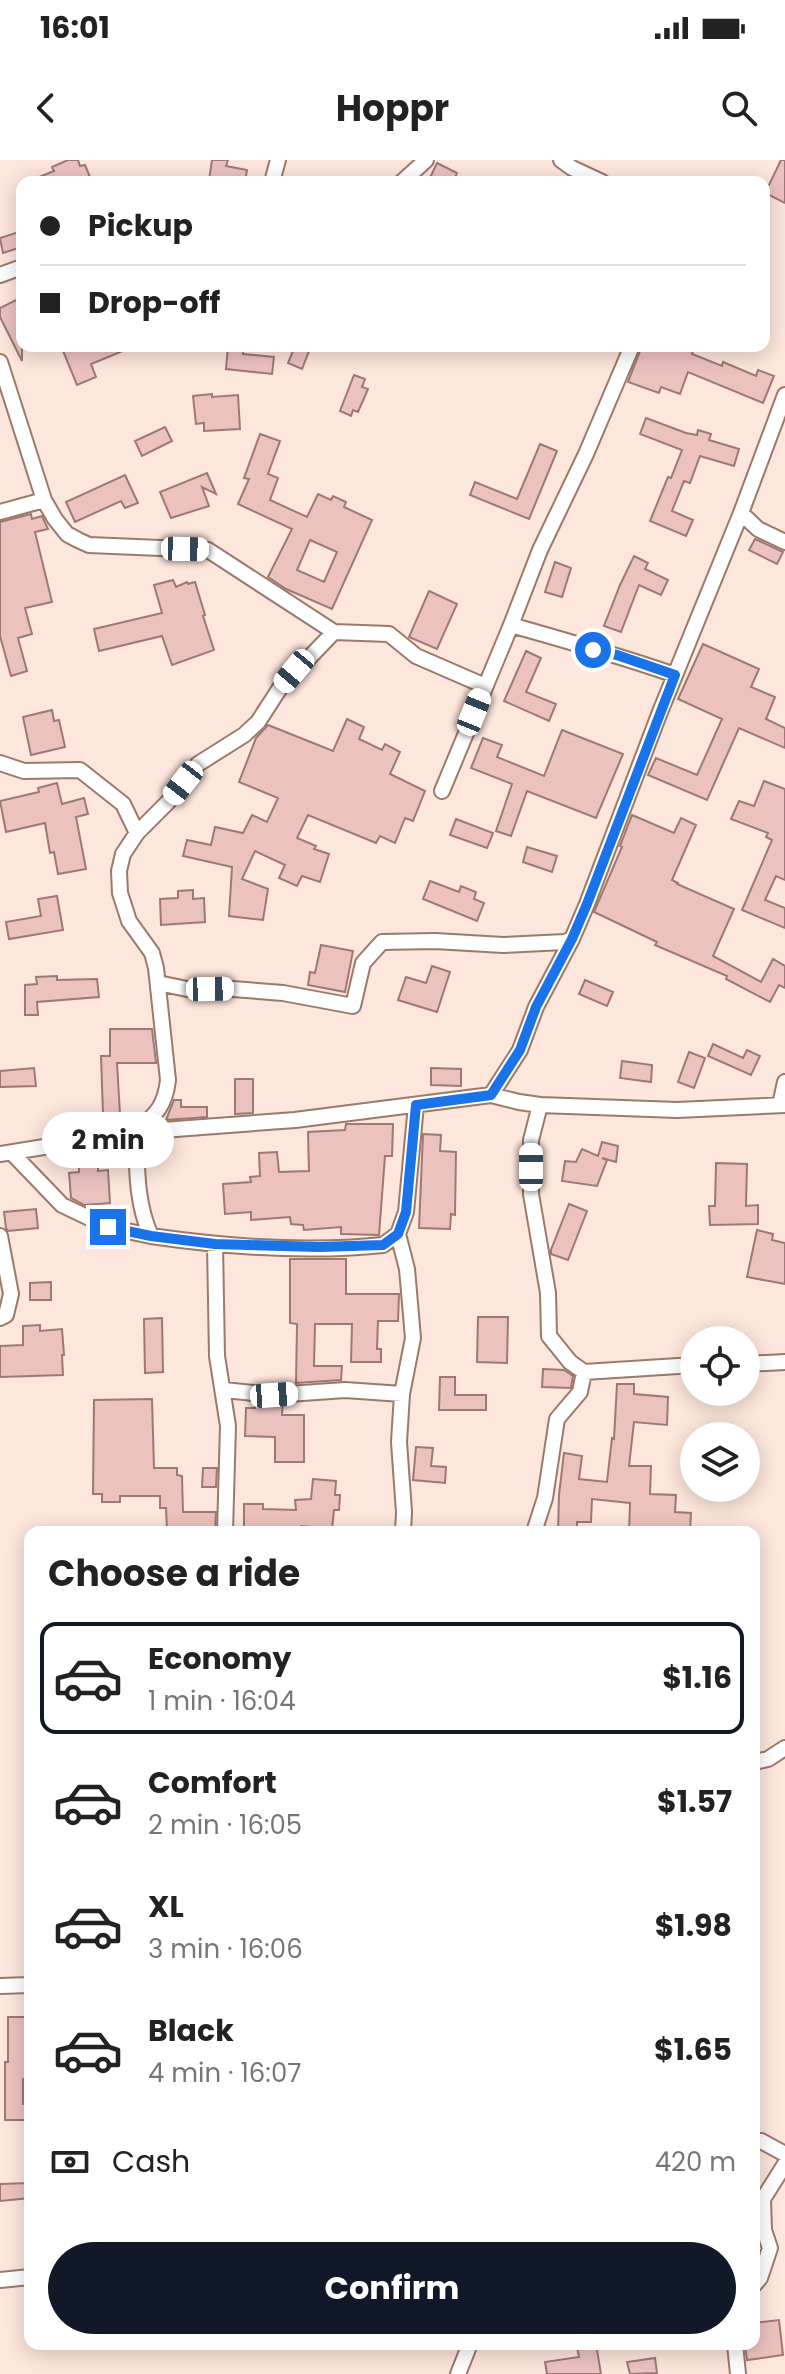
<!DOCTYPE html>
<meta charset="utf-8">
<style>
body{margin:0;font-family:Poppins,sans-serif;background:#f6f6f6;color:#222;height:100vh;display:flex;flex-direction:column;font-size:30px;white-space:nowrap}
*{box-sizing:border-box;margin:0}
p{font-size:26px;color:#767676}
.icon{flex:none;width:44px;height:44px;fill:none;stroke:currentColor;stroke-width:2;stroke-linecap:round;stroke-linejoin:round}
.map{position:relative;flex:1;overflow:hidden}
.side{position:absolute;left:24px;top:1366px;width:736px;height:824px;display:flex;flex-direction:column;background:#fff;border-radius:16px;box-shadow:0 4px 20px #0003}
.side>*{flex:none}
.banner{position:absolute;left:16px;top:16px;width:754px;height:176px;border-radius:16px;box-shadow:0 4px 20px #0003;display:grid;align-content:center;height:176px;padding:0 24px;background:#fff}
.tools{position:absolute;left:680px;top:1166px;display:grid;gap:16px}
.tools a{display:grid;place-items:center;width:80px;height:80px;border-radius:50%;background:#fff;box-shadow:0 4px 20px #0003;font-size:40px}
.end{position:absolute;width:36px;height:36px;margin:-18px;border:10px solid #1a73e8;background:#fff;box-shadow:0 0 0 4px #fff}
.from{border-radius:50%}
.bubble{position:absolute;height:56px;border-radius:28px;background:#fff;box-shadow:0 4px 20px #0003;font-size:26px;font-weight:700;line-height:56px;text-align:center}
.car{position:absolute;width:24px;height:48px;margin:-24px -12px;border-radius:10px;box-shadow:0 0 6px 2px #0007;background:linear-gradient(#fff 24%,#345 0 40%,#fff 0 76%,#345 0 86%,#fff 0)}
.banner b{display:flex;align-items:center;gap:28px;height:76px;font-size:30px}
.banner b+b{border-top:2px solid #e0e0e0}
.banner i{width:20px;height:20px;background:#222}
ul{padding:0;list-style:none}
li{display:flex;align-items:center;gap:24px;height:112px;margin:0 16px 12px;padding:0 8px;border:4px solid transparent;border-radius:16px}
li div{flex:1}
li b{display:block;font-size:30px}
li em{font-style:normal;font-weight:700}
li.current{border-color:#111827}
li>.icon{width:72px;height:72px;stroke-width:1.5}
h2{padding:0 24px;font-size:36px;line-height:96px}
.pay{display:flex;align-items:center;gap:20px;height:88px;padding:0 24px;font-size:30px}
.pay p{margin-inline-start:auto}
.action{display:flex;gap:16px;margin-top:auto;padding:16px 24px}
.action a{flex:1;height:92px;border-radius:48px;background:#111827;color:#fff;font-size:32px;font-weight:700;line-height:92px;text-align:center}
.status{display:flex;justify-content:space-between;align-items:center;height:56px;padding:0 40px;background:#fff;direction:ltr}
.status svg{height:22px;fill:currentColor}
header{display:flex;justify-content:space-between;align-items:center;height:104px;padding:0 24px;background:#fff;font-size:36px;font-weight:700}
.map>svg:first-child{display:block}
.building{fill:#ecc2bf;stroke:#9e7875;stroke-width:2;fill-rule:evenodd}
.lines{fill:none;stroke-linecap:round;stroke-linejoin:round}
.minor-casing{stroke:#9b7a69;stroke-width:18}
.minor{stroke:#fff;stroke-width:14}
.route{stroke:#1a73e8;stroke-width:10}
</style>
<div class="status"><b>16:01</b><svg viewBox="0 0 49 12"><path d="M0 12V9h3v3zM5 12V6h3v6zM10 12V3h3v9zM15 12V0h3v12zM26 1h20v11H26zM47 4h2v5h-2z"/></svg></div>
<header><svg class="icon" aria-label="back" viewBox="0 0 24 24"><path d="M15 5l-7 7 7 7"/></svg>Hoppr<svg class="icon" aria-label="search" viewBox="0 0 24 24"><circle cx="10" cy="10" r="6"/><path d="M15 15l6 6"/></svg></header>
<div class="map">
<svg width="785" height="2214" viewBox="0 0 785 2214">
<rect width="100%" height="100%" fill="#fde6db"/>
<path class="building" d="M68 0H78L80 6 85 5 92 22H27L54 11 52 7Z
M212 0H228L226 6 247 10 245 22 209 20Z
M781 0H785V43L765 33Z
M437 3 457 13 453 22H428Z
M22 71V87L3 93 0 78Z
M18 139 22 146V201L0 157V148Z
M61 186H135L91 204 96 217 77 225Z
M228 186H244L243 194 274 197 272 214 226 209Z
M295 186H311L302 209 288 203Z
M642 186H695L692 194 722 206 723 202 756 216 758 210 774 216 763 243 688 212 680 234 661 227 659 233 628 222Z
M354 215 365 219 362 227 368 229 358 252 353 250 351 256 340 251Z
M212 234V237L238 235 240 269 204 271V263L196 264 193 236Z
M646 258 686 273 697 275 698 270 711 274 709 280 739 289 734 306 700 296 690 323 684 321 672 351 693 360 686 376 650 361 668 317 671 318 682 290 640 274Z
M165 267 172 281 142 296 135 281Z
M260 274 280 281 268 314 278 318 270 340 307 357 318 334 331 340 333 336 346 342 344 347 372 360 332 449 286 429 268 417 292 369 238 344 249 319 244 318ZM310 380 337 392 324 422 297 410Z
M540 284 557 291 529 359 470 335 475 322 517 339Z
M207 313 216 334 202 327 209 346 171 358 160 332Z
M125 315 138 343 125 348 121 341 75 362 66 342Z
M31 354 32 359 42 356 48 369 35 372 52 442 25 448 32 474 18 478 27 511 11 516 0 476V362Z
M755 379 783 392 777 404 749 390Z
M634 396 648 403 645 409 668 420 661 435 639 425 621 472 604 466 620 425Z
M555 402 571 408 562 437 545 432Z
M173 420 176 427 187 422 188 424 195 422 205 455 203 456 214 490 172 505 162 476 99 491 94 469 162 453 154 425Z
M429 431 457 444 437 489 409 477Z
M703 484 759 509 751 527 775 537 766 559 785 568V588L739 568 707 640 648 615 656 598 697 615 722 559 678 539Z
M526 491 541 498 526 532 556 544 549 561 504 541Z
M52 550 54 561 59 560 65 587 31 595 23 557Z
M347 559 364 567 359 579 382 590 385 584 400 592 390 614 425 631 413 661 405 658 395 683 380 676 376 683 308 655 297 678 316 686 314 689 329 694 320 722 302 716 297 726 279 718 285 705 255 691 242 719 268 729 263 760 229 756 232 707 183 696 187 680 211 685 215 667 243 673 252 655 267 662 278 638 239 622 256 578 268 565 333 591Z
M562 570 623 594 596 658 527 631 511 676 496 671 512 624 471 608 483 578 502 585 497 597 544 616Z
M764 621 785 629V720L776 716 765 740 785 748V768L742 750 772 680 766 677 768 673 731 659 739 641 754 646Z
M57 623 62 644 84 638 88 654 76 657 86 709 58 714 54 692 50 693 45 663 6 672 0 641 39 632 38 628Z
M632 655 674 673 681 658 696 665 672 720 678 723 677 724 734 749 713 796 761 822 773 799 785 806V828L779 825 770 842 726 819 727 816 655 785 657 782 594 752 622 687 620 686Z
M456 659 493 673 487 688 450 675Z
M527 687 557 696 552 712 523 702Z
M430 721 459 732 461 726 476 732 474 739 484 743 477 761 423 739Z
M193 730V739L204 738 205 762 161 765 160 739 178 738V731Z
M57 736 63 770 9 779 6 762 41 756 38 739Z
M321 785 353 791 345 832 308 825 310 812 315 813Z
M432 806 450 812 437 852 398 840 406 817 426 823Z
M57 816V820L97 819 99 837 37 842 38 855H25V825L37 824 36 817Z
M585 820 613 832 607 846 579 834Z
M110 869H152L156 903H117L120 954 103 955 101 896H110Z
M713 884 743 898 747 890 760 896 751 915 708 896Z
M689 892 705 898 694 928 678 922Z
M622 901 652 905 651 922 620 918Z
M34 908 36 926 0 927V911Z
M431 908 461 909V926L431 925Z
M235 919H253V953L235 954Z
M174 940H181V947H207V957L166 960Z
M346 964H393L392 996H385L379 1075 341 1074V1067L304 1070 303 1065 291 1064 290 1057 251 1060V1052L225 1054 223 1024 251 1022 250 1017 260 1016 259 993 277 992 279 1012 309 1011 308 972 345 970Z
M423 974 441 975 440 991 456 992 455 1055 451 1054 450 1069 419 1068Z
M602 982 618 986 616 1002 602 998 607 1000 597 1026 562 1021 565 1001 576 1002 582 989 598 996Z
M716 1003 747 1004 746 1046 758 1045V1064L710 1065 709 1046H715Z
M98 1006V1011L108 1010 110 1043 84 1045 71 1038 69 1013 79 1012V1007Z
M569 1044 587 1051 568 1100 551 1094V1090Z
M36 1049 38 1068 8 1071 6 1068 4 1052Z
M757 1070 773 1074 772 1080 785 1083V1124L747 1117Z
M290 1099H346V1134H399L398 1161H378L377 1189H381V1202H351L352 1164H315L314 1206H342L341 1220 296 1223 297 1164 290 1163Z
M51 1122V1140H30V1123Z
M478 1157H508L507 1203 477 1202Z
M162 1158 163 1212 145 1213 144 1159Z
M40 1165V1171L62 1169 64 1195H62L63 1215 0 1217V1186L23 1185V1166Z
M543 1209 564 1210 573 1216 571 1228 542 1227Z
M440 1217H455V1235H486V1250H439Z
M617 1224H634V1234L668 1237 667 1265 634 1262 629 1306H651L650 1334 676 1335 675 1352 691 1353 690 1372 648 1369V1372H629L630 1343 592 1339 591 1362H577V1372H558L559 1335 564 1293 582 1296 579 1319 607 1322 612 1278 614 1279Z
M152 1239 154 1308H177V1315L182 1316 183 1352H216L215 1368 167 1370 166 1348H160V1336H120V1342H102V1334H93L94 1240Z
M255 1243 283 1244 282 1255H304V1302H275V1277L245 1276 246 1248H255Z
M416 1287 433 1288 431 1306 446 1307 445 1323 413 1320Z
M203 1308H217L216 1327H202Z
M313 1319 336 1321 335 1335H340L339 1350H334L332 1369 301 1366V1368H244V1344H263V1349L296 1350 295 1340 311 1339Z
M8 1857H30V1919H23V1944H28V1960H5V1902H8Z
M30 2023V2038L0 2041V2024Z
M779 2160 783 2195 747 2200 745 2184H754V2163Z
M596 2184 601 2214H547L545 2202 579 2197 577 2187Z
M655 2198 657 2213 630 2214 627 2202Z"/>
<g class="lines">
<g class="minor-casing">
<path id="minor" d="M561 0 572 8 602 22
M272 22 278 0
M402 22 426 0
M0 115 22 107
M0 202 44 340 55 359 67 374 78 380 89 385 208 390 334 472 389 474 416 496 485 526
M0 352 44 340
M741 353 758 369 785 382
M511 465C567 481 621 496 675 515
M334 472 280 528 258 562 244 575 198 604 168 642 137 673 123 694 119 711 120 733 129 761 152 793 156 808 168 920C165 947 155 955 136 972 137 1008 136 1043 151 1076 227 1087 307 1093 383 1085L398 1074 406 1052 416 945
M0 603 24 611 80 610 123 644 137 673
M442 631 511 465 540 390 586 294 632 186
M158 823 187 829H233L283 833 353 846 363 803 382 782 435 781 503 785 565 782 572 779
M491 935 520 890 536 847 572 779 587 744 660 552 741 353 785 235
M780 945 785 922
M12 993 62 1045 108 1067 151 1076
M0 994 136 972 295 960 491 935 519 942 540 945 677 950 785 945
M398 1074 407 1109 413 1178 402 1234 399 1282 404 1352 403 1372
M0 1076 11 1134 6 1155 0 1158
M215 1084 217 1196 228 1266 225 1372
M746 1204 785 1202
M584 1212 694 1205
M224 1230 274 1235 345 1230 402 1234
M534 1372 545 1338 557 1259 580 1232 584 1212 570 1202 549 1176 548 1133 531 1034V980L540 945
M754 1602 768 1599 785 1588
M0 1826 30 1825
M754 1982 761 1981 785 1994
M0 2120 30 2117
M754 2125 760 2118 770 2088 764 2070 763 2039 785 2004
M735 2184 738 2214
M458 2214 470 2184"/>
</g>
<use href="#minor" class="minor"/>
</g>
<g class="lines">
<path class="route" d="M108 1067 151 1076 215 1084 319 1087 383 1085 398 1074 406 1052 416 945 491 935 520 890 536 847 572 779 587 744 675 515 617 495 593 490"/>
</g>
</svg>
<div class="tools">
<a><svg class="icon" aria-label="locate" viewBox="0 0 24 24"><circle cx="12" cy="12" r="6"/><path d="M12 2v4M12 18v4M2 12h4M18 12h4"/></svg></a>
<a><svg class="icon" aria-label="layers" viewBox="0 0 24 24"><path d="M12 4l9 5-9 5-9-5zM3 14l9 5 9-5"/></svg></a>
</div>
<i class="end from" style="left:593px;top:490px"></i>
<i class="end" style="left:108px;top:1067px"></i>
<div class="bubble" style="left:42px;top:952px;width:132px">2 min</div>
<i class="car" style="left:185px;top:389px;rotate:91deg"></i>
<i class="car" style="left:294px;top:511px;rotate:220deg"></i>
<i class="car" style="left:474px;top:552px;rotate:22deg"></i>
<i class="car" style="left:183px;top:623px;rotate:218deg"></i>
<i class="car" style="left:210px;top:829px;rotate:89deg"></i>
<i class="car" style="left:531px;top:1007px;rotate:0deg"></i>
<i class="car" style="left:274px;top:1235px;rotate:86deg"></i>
<div class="banner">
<b><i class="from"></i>Pickup</b>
<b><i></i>Drop-off</b>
</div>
<section class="side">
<h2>Choose a ride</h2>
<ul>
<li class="current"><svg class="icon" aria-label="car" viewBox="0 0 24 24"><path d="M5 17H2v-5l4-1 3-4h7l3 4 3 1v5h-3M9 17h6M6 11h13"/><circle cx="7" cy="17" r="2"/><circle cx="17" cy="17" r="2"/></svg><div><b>Economy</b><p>1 min · 16:04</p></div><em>$1.16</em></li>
<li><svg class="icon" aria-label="car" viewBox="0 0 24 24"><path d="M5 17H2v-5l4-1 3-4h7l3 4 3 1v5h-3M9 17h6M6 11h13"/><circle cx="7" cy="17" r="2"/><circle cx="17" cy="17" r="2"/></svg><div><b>Comfort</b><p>2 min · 16:05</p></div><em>$1.57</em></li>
<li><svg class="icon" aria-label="car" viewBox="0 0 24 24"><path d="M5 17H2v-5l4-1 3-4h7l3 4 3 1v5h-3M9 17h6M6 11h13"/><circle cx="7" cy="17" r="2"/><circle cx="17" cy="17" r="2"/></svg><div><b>XL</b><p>3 min · 16:06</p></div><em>$1.98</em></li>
<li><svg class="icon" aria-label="car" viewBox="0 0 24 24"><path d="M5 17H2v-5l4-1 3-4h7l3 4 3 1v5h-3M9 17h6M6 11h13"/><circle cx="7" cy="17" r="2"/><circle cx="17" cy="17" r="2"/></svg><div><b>Black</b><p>4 min · 16:07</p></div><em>$1.65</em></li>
</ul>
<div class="pay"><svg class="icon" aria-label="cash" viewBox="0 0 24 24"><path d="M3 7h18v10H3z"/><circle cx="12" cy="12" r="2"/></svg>Cash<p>420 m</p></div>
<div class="action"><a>Confirm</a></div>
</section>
</div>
